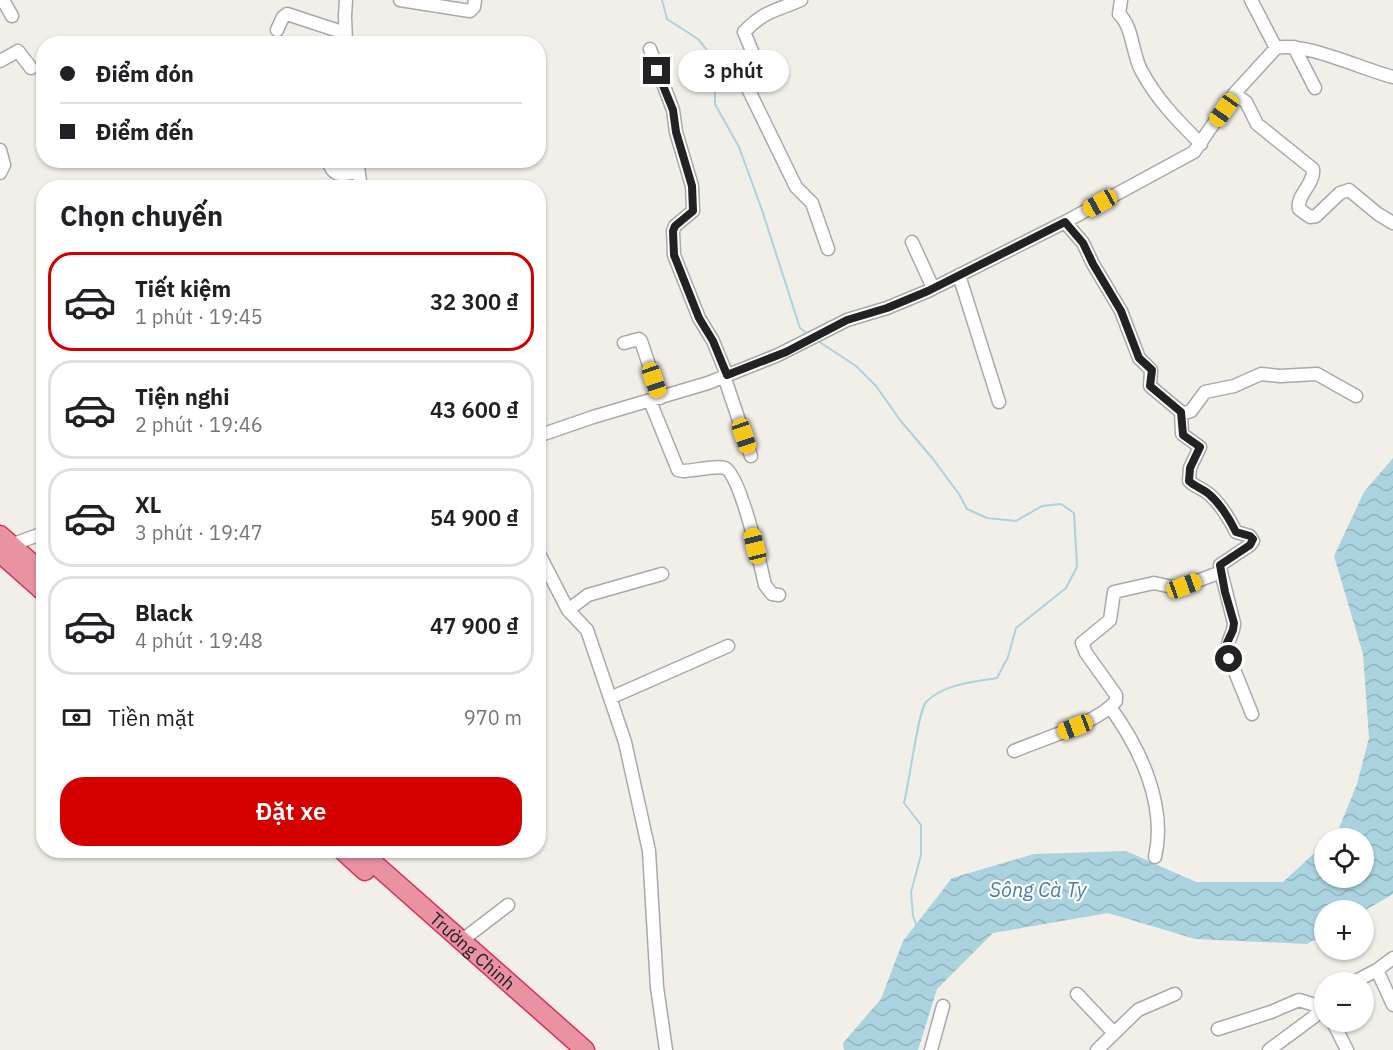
<!DOCTYPE html>
<html lang="vi">
<meta charset="utf-8">
<style>
body{margin:0;font-family:"IBM Plex Sans",sans-serif;background:#f6f6f6;color:#202124;height:100vh;display:flex;flex-direction:column;font-size:22px;white-space:nowrap}
*{box-sizing:border-box;margin:0}
p{font-size:20px;color:#757577}
.icon{flex:none;width:33px;height:33px;fill:none;stroke:currentColor;stroke-width:2;stroke-linecap:round;stroke-linejoin:round}
.map{position:relative;flex:1;overflow:hidden}
.sheet{position:absolute;left:36px;top:180px;width:510px;height:678px;display:flex;flex-direction:column;background:#fff;border-radius:24px;box-shadow:0 2px 4px #0004}
.sheet>*{flex:none}
.banner{position:absolute;left:36px;top:36px;width:510px;height:132px;border-radius:24px;box-shadow:0 2px 4px #0004;display:grid;align-content:center;height:132px;padding:0 24px;background:#fff}
.controls{position:absolute;left:1314px;top:828px;display:grid;gap:12px}
.controls a{display:grid;place-items:center;width:60px;height:60px;border-radius:50%;background:#fff;box-shadow:0 2px 4px #0004;font-size:30px}
.end{position:absolute;width:27px;height:27px;margin:-14px;border:8px solid #222;background:#fff;box-shadow:0 0 0 3px #fff}
.from{border-radius:50%}
.bubble{position:absolute;height:42px;border-radius:21px;background:#fff;box-shadow:0 2px 4px #0004;font-size:20px;font-weight:600;line-height:42px;text-align:center}
.car{position:absolute;width:18px;height:36px;margin:-18px -9px;border-radius:8px;box-shadow:0 0 4px 2px #0007;background:linear-gradient(#f5c518 24%,#345 0 40%,#f5c518 0 76%,#345 0 86%,#f5c518 0)}
.banner b{display:flex;align-items:center;gap:21px;height:57px;font-size:22px}
.banner b+b{border-top:2px solid #e0e0e0}
.banner i{width:15px;height:15px;background:#202124}
ul{padding:0;list-style:none}
li{display:flex;align-items:center;gap:18px;height:99px;margin:0 12px 9px;padding:0 12px;border:3px solid #e0e0e0;border-radius:24px}
li div{flex:1}
li b{display:block;font-size:22px}
li em{font-style:normal;font-weight:600}
li.selected{border-color:#d40000}
li>.icon{width:54px;height:54px;stroke-width:1.5}
h2{padding:0 24px;font-size:27px;line-height:72px}
.pay{display:flex;align-items:center;gap:15px;height:66px;padding:0 24px;font-size:22px}
.pay p{margin-inline-start:auto}
.button{display:flex;gap:12px;margin-top:auto;padding:12px 24px}
.button a{flex:1;height:69px;border-radius:24px;background:#d40000;color:#fff;font-size:24px;font-weight:600;line-height:69px;text-align:center}
.map>svg:first-child{display:block}
.water{fill:url(#water-waves)}
.lines{fill:none;stroke-linecap:round;stroke-linejoin:round}
.stream{stroke:#aad3df;stroke-width:2}
.minor-casing{stroke:#a9a9a9;stroke-width:15}
.highway-casing{stroke:#dc2a67;stroke-width:21}
.minor{stroke:#fff;stroke-width:12}
.highway{stroke:#e892a2;stroke-width:18}
.route{stroke:#222;stroke-width:8}
.labels{text-anchor:middle;dominant-baseline:central;stroke-width:4.5;stroke-linejoin:round;paint-order:stroke}
.street-label{font-size:18px;fill:#222;stroke:#fff}
.water-label{font-size:20px;font-style:italic;fill:#4a7aab;stroke:#fff}
</style>
<div class="map">
<svg width="1393" height="1050" viewBox="0 0 1393 1050">
<defs>
<pattern id="water-waves" width="16" height="10" patternUnits="userSpaceOnUse" patternTransform="scale(1.5)"><rect width="16" height="10" fill="#aad3df"/><path d="M0 5q4-4 8 0t8 0" fill="none" stroke="#92b5bf"/></pattern>
</defs>
<rect width="100%" height="100%" fill="#f2efe9"/>
<path class="water" d="M1393 458V894L1364 911 1324 910V934L1307 944 1195 939 1108 913 993 933 937 989 918 1050H844L843 1043 881 999 903 941 952 878 1034 854 1126 851 1196 882H1283L1324 844V878H1364V838H1331L1337 833 1357 784 1369 738 1363 654 1334 556 1364 492Z"/>
<g class="lines">
<path class="stream" d="M662 0 667 19 698 39 715 60V104L739 147 762 210 800 328 808 334
M818 341 856 366 876 386 900 420 933 459 959 494 967 509 987 518 1016 521 1042 506 1061 504 1074 513 1077 567 1066 588 1016 628 1008 657 997 678C973 682 944 684 926 702 918 711 909 785 904 803L921 825V855L911 892 913 916 917 926"/>
<g class="minor-casing">
<path id="minor" d="M3 0 12 16
M400 0 470 11 474 7 475 0
M801 0C776 11 765 10 744 32L752 51 751 56 737 66 796 187 812 203 828 249
M1121 0 1119 14C1133 27 1132 53 1141 70 1156 99 1178 121 1201 144
M1251 0 1276 48
M277 30 283 17 287 14 345 33
M346 44 345 16 346 0
M1294 47 1315 88
M650 49 673 110 676 132 692 186 693 211 675 226 673 231 674 255 699 318 713 341 727 375
M0 61 18 51 31 68
M1234 94 1246 102 1257 124 1313 169C1315 184 1296 195 1299 209L1310 217 1316 216 1340 193 1349 190 1378 214 1393 223
M0 150 4 165 0 173
M328 160C333 179 342 174 358 172
M357 160 361 188
M912 242 933 288
M959 275 999 402
M624 343 639 339 641 341 660 398
M724 376 751 456
M650 401 678 470 683 471C693 471 716 465 725 468 740 472 761 567 765 585L772 594 779 595
M1181 414 1191 411 1205 392 1234 386 1261 374 1280 376 1317 374 1356 396
M538 436 593 417 708 383 778 355 847 320 887 308 928 291 1065 222 1194 152 1234 94 1276 48C1304 41 1364 70 1393 77
M8 546 44 533
M538 552 568 610 587 630 625 742 649 851 657 987 666 1050
M1221 572 1234 623C1234 634 1227 639 1227 652L1252 714
M568 610 588 595 662 574
M610 698 728 646
M1110 707C1140 748 1167 805 1155 857
M1014 751C1042 739 1098 723 1116 701V695L1086 653 1082 643 1110 620 1114 592 1154 583 1172 587 1184 586 1221 572 1220 565 1250 545 1253 541 1250 536 1236 532C1229 518 1221 505 1210 495 1204 489 1195 487 1189 481L1190 468 1200 447 1182 434 1181 412 1150 386 1151 370 1139 358 1121 311 1093 264 1083 243 1065 222
M461 941 508 905
M1377 970 1393 1005
M1354 982 1377 970 1393 958
M1077 994 1114 1033
M1333 1022 1347 1050
M1218 1029 1271 1012 1299 1000 1318 1006 1324 1005
M931 1050 943 1006
M1097 1050 1138 1010 1175 994
M1269 1050 1315 1016 1318 1011V1006"/>
</g>
<g class="highway-casing">
<g id="highway">
<path d="M0 535 44 574"/>
<path d="M0 553 44 592"/>
<path d="M342 850 365 871"/>
<path id="s1" d="M359 850 585 1050"/>
</g>
</g>
<use href="#minor" class="minor"/>
<use href="#highway" class="highway"/>
</g>
<g class="lines">
<path class="route" d="M657 71 673 110 676 132 692 186 693 211 675 226 673 231 674 255 699 318 713 341 727 375 786 352 847 320 887 308 928 291 1065 222 1083 243 1093 264 1121 311 1139 358 1152 370 1150 386 1181 412 1183 435 1200 447 1190 468 1189 481C1195 487 1204 489 1210 495 1221 505 1229 518 1236 532L1250 536 1253 539 1250 545 1220 565 1225 592 1234 623 1233 630 1227 643 1229 659"/>
</g>
<g class="labels">
<g class="street-label">
<text stroke="none"><textPath href="#s1" startOffset="152">Trường Chinh</textPath></text>
</g>
<g class="water-label">
<text x="1038" y="889">Sông Cà Ty</text>
</g>
</g>
</svg>
<div class="controls">
<a><svg class="icon" aria-label="locate" viewBox="0 0 24 24"><circle cx="12" cy="12" r="6"/><path d="M12 2v4M12 18v4M2 12h4M18 12h4"/></svg></a>
<a>+</a>
<a>−</a>
</div>
<i class="end from" style="left:1229px;top:659px"></i>
<i class="end" style="left:657px;top:71px"></i>
<div class="bubble" style="left:678px;top:50px;width:111px">3 phút</div>
<i class="car" style="left:1224px;top:110px;rotate:215deg"></i>
<i class="car" style="left:1100px;top:203px;rotate:241deg"></i>
<i class="car" style="left:654px;top:380px;rotate:161deg"></i>
<i class="car" style="left:744px;top:436px;rotate:161deg"></i>
<i class="car" style="left:755px;top:546px;rotate:346deg"></i>
<i class="car" style="left:1184px;top:586px;rotate:70deg"></i>
<i class="car" style="left:1075px;top:727px;rotate:249deg"></i>
<div class="banner">
<b><i class="from"></i>Điểm đón</b>
<b><i></i>Điểm đến</b>
</div>
<section class="sheet">
<h2>Chọn chuyến</h2>
<ul>
<li class="selected"><svg class="icon" aria-label="car" viewBox="0 0 24 24"><path d="M5 17H2v-5l4-1 3-4h7l3 4 3 1v5h-3M9 17h6M6 11h13"/><circle cx="7" cy="17" r="2"/><circle cx="17" cy="17" r="2"/></svg><div><b>Tiết kiệm</b><p>1 phút · 19:45</p></div><em>32 300 ₫</em></li>
<li><svg class="icon" aria-label="car" viewBox="0 0 24 24"><path d="M5 17H2v-5l4-1 3-4h7l3 4 3 1v5h-3M9 17h6M6 11h13"/><circle cx="7" cy="17" r="2"/><circle cx="17" cy="17" r="2"/></svg><div><b>Tiện nghi</b><p>2 phút · 19:46</p></div><em>43 600 ₫</em></li>
<li><svg class="icon" aria-label="car" viewBox="0 0 24 24"><path d="M5 17H2v-5l4-1 3-4h7l3 4 3 1v5h-3M9 17h6M6 11h13"/><circle cx="7" cy="17" r="2"/><circle cx="17" cy="17" r="2"/></svg><div><b>XL</b><p>3 phút · 19:47</p></div><em>54 900 ₫</em></li>
<li><svg class="icon" aria-label="car" viewBox="0 0 24 24"><path d="M5 17H2v-5l4-1 3-4h7l3 4 3 1v5h-3M9 17h6M6 11h13"/><circle cx="7" cy="17" r="2"/><circle cx="17" cy="17" r="2"/></svg><div><b>Black</b><p>4 phút · 19:48</p></div><em>47 900 ₫</em></li>
</ul>
<div class="pay"><svg class="icon" aria-label="cash" viewBox="0 0 24 24"><path d="M3 7h18v10H3z"/><circle cx="12" cy="12" r="2"/></svg>Tiền mặt<p>970 m</p></div>
<div class="button"><a>Đặt xe</a></div>
</section>
</div>
